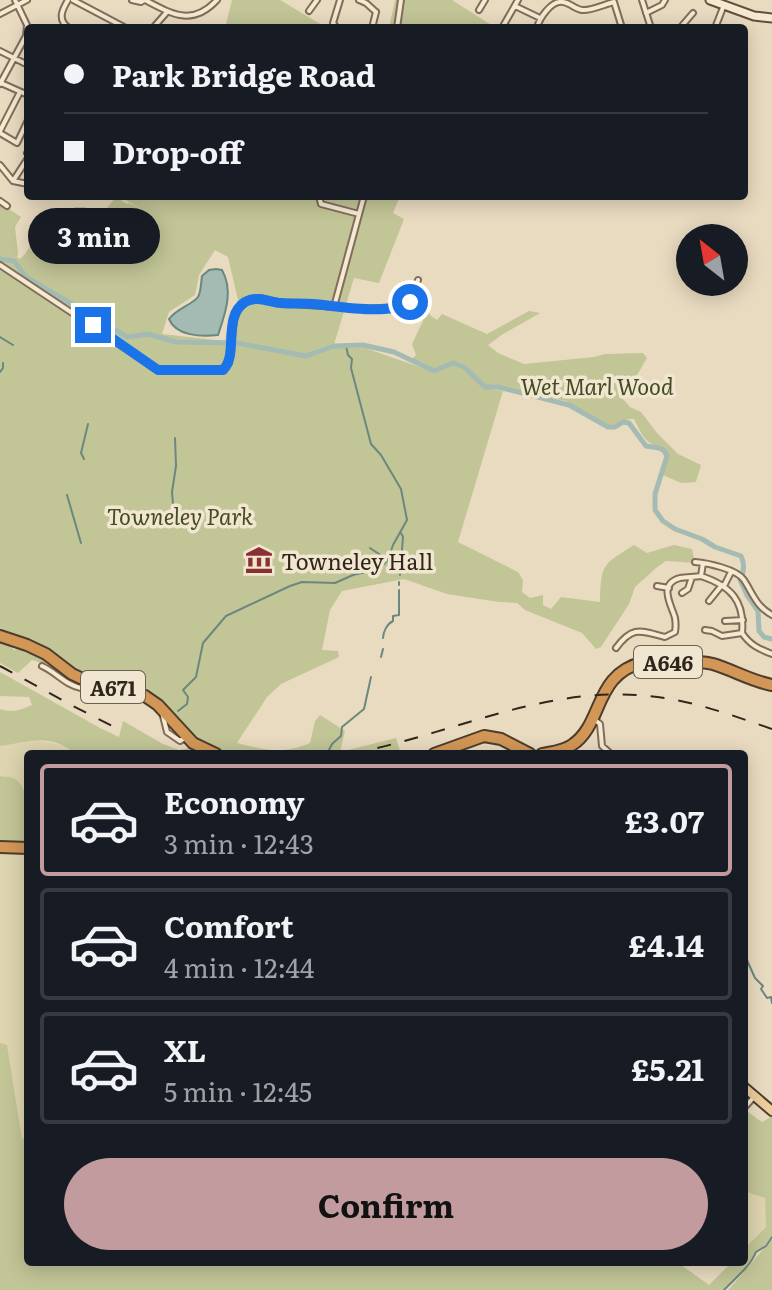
<!DOCTYPE html>
<meta charset="utf-8">
<style>
body{margin:0;font-family:Literata,serif;background:#20242c;color:#f1f3f6;height:100vh;display:flex;flex-direction:column;font-size:30px;white-space:nowrap}
*{box-sizing:border-box;margin:0}
p{font-size:26px;color:#9ea1a6}
.icon{flex:none;width:44px;height:44px;fill:none;stroke:currentColor;stroke-width:2;stroke-linecap:round;stroke-linejoin:round}
.map{position:relative;flex:1;overflow:hidden}
.panel{position:absolute;left:24px;top:750px;width:724px;height:516px;display:flex;flex-direction:column;background:#171b24;border-radius:8px;box-shadow:0 4px 20px #0003}
.panel>*{flex:none}
.hud{position:absolute;left:24px;top:24px;width:724px;height:176px;border-radius:8px;box-shadow:0 4px 20px #0003;display:grid;align-content:center;height:176px;padding:0 40px;background:#171b24}
.needle{width:52px;rotate:329deg}
.fabs{position:absolute;left:676px;top:224px;display:grid;gap:16px}
.fabs a{display:grid;place-items:center;width:72px;height:72px;border-radius:50%;background:#171b24;box-shadow:0 4px 20px #0003;font-size:40px}
.end{position:absolute;width:36px;height:36px;margin:-18px;border:10px solid #1a73e8;background:#fff;box-shadow:0 0 0 4px #fff}
.from{border-radius:50%}
.bubble{position:absolute;height:56px;border-radius:28px;background:#171b24;box-shadow:0 4px 20px #0003;font-size:26px;font-weight:700;line-height:56px;text-align:center}
.hud b{display:flex;align-items:center;gap:28px;height:76px;font-size:30px}
.hud b+b{border-top:2px solid #363941}
.hud i{width:20px;height:20px;background:#f1f3f6}
ul{padding:14px 0 0;list-style:none}
li{display:flex;align-items:center;gap:24px;height:112px;margin:0 16px 12px;padding:0 24px;border:4px solid #363941;border-radius:8px}
li div{flex:1}
li b{display:block;font-size:30px}
li em{font-style:normal;font-weight:700}
li.on{border-color:#c29b9f}
li>.icon{width:72px;height:72px;stroke-width:1.5}
.action{display:flex;gap:16px;margin-top:auto;padding:16px 40px}
.action a{flex:1;height:92px;border-radius:48px;background:#c29b9f;color:#111;font-size:32px;font-weight:700;line-height:92px;text-align:center}
.map>svg:first-child{display:block}
.farmland{fill:#ded4af}
.green{fill:#c2c596;fill-rule:evenodd}
.water{fill:#a3bbb3;stroke:#6b8880;stroke-width:2}
.lines{fill:none;stroke-linecap:round;stroke-linejoin:round}
.stream{stroke:#6b8880;stroke-width:2}
.river{stroke:#a3bbb3;stroke-width:5}
.street-casing{stroke:#806d5a;stroke-width:8}
.secondary-casing{stroke:#624e3d;stroke-width:11}
.primary-casing{stroke:#4e3c2e;stroke-width:12}
.highway-casing{stroke:#4e3c2e;stroke-width:14}
.street{stroke:#f5e9d2;stroke-width:4}
.secondary{stroke:#f5e9d2;stroke-width:7}
.primary{stroke:#eace9b;stroke-width:8}
.highway{stroke:#d29757;stroke-width:10}
.rail{stroke:#31261d;stroke-width:2;stroke-dasharray:14 14;stroke-linecap:butt}
.route{stroke:#1a73e8;stroke-width:10}
.labels{text-anchor:middle;dominant-baseline:central;stroke-width:7;stroke-linejoin:round;paint-order:stroke}
.shield{fill:#f1e6cf;stroke:#6b6052;stroke-width:2}
.shield-label{font-size:20px;font-weight:bold;fill:#31261d}
.park-label{font-size:22px;font-style:italic;fill:#444c25;stroke:#f1e6cf}
.poi-label{font-size:22px;fill:#31261d;stroke:#f1e6cf;text-anchor:start}
</style>
<div class="map">
<svg width="772" height="1290" viewBox="0 0 772 1290">
<rect width="100%" height="100%" fill="#e9dbc0"/>
<path class="farmland" d="M31 739 66 746 76 754H28V800L17 781 13 778 0 776V746Z
M0 852 28 853V1136L22 1140 7 1045 0 1043Z
M744 1191 765 1198 766 1227 744 1249Z"/>
<path class="green" d="M232 0H280L327 28H225Z
M395 0H452L496 28H389Z
M119 196H400L393 213 404 219 379 283 354 278 333 348H365L434 372 453 364 463 368 485 388 503 391 458 542 518 572 523 580 522 592 530 598 543 595V605L551 609 561 597 600 602C601 564 602 565 634 545L647 553 674 545 692 549 695 563 666 561 656 568 635 587 629 604 601 647 596 649 582 633 525 610 517 603 499 602 447 594 404 579 342 591 330 610 322 650 338 651 339 657 281 684 267 697 237 743C265 750 283 755 310 743L315 721 320 715 345 731 340 752 396 738 401 754H225L199 742 182 729 159 701 88 676 0 632V203L21 217 15 227 18 254 17 257 20 259 25 254 48 219 52 222 59 214 65 222 72 220 77 216 74 207H85L101 215 116 197 127 204 129 203 143 210ZM215 250 228 257 238 300 230 312 225 341 162 334 169 312 195 295 199 275Z
M426 308 431 316 437 320 442 314 487 334 529 311 540 313 503 334 488 345 498 353 524 364 594 357 605 354 643 353 647 358 623 399 630 407 641 412 657 433 678 454 701 465 696 482 681 483 663 475 668 457 667 451C663 448 659 447 654 445 643 441 639 428 634 419 620 418 617 427 605 425L566 401 501 387 485 386 464 365 453 361 434 369 411 360 416 355 412 344 423 321 420 311Z
M0 639 8 643 14 650 22 648 48 660 45 664 32 660 18 673 0 663Z
M0 672 100 728 119 737 123 721 163 744 179 750 193 747 211 754H76C49 732 30 742 0 746V709C12 713 21 710 32 705L29 697 0 696Z
M0 776C4 777 9 776 13 778 32 786 28 828 28 844L0 843Z
M0 1043 7 1045 22 1139 28 1136V1262H677L709 1285 732 1262H744V1249L766 1227 765 1198 744 1191V1109L747 1107 748 1112 762 1122 769 1118V1113L772 1115V1236L765 1245 756 1252 754 1257 732 1283 723 1290H0Z
M772 1239V1290H728L730 1288Z"/>
<path class="water" d="M216 269 222 270C234 291 225 314 218 335 201 337 176 336 169 319 177 308 192 305 198 297 201 293 201 282 202 276L209 270Z"/>
<g class="lines">
<path class="stream" d="M0 337 13 345
M346 346 348 355 352 359 351 368 371 444 381 455 401 489 407 520 393 545 388 560 370 548
M0 372 3 368V363
M84 459 81 453 88 424
M67 495 81 543
M175 526 172 492 176 466 175 438
M400 575 403 537 401 533
M399 585V582
M383 638C383 632 387 624 393 621V616L399 615V590
M381 657 383 649
M178 711 187 704 188 697 183 690 196 677 203 643 226 616 290 586 302 582 335 583 353 575 379 569 388 560
M327 754 332 744 341 736 342 727 364 709 371 677
M744 956 746 958 755 978 763 986 761 989 767 998 771 997 772 1003
M724 1290C734 1279 750 1267 756 1252L766 1246 772 1237"/>
<path class="river" d="M0 259 14 261 26 277 127 337 148 334 176 342 237 343 306 356 334 346 363 345 394 352 434 371 453 363 464 367 485 387H498L569 405 608 427H615L623 422 629 423 646 446C655 448 664 446 667 456L655 494V510L663 521 675 529 702 539 715 547 741 556C745 564 744 572 740 580L747 595 758 611 759 631 764 637 772 639"/>
<g class="street-casing">
<path id="street" d="M68 0C62 10 57 20 69 28
M73 0 126 28
M132 0 141 2 144 0
M145 0C172 14 192 27 217 0
M359 0 366 3 376 12
M642 0 651 28
M614 2 622 28
M515 6 540 18
M479 10 485 0
M309 11 317 0
M646 13 662 5 665 0
M0 14 27 0
M153 28 167 12
M337 28 333 23 340 0
M372 28 376 12
M397 28 401 0
M502 28 518 0
M537 28C539 19 551 0 563 2 570 3 575 9 582 10 591 11 605 4 614 2
M680 28 693 13
M715 28 724 5
M0 51 28 65
M1 83 28 95
M0 84 26 36 27 25 15 0
M0 131 20 92
M0 133 17 143 28 120
M27 153 28 154
M0 165 13 181 28 184
M13 181 28 158
M321 196 320 200 321 204 359 214
M0 201 7 206
M0 265 158 370H223L229 363 234 320 238 309 248 300 261 298 278 303 366 309 395 307 405 306 410 302 418 280
M334 307 364 196
M695 562C707 563 737 569 744 580 753 594 756 606 772 615
M701 576C731 586 745 601 742 633L722 636 712 631 705 630
M657 586 669 588
M724 586 731 572
M682 593 688 589 692 577
M709 601 722 585
M725 621 743 620
M742 633C750 645 759 649 772 654
M616 648C633 625 641 631 665 637L675 632C676 626 676 624 675 618 672 606 657 584 680 578 687 577 694 577 701 576L703 563
M42 666C56 672 65 685 81 688L85 683
M162 712 167 732 180 741 185 738
M594 719 600 724 602 746 611 754
M744 1108 754 1097"/>
</g>
<g class="secondary-casing">
<path id="secondary" d="M710 0 754 16 772 18"/>
</g>
<g class="primary-casing">
<path id="primary" d="M744 1087 772 1111"/>
</g>
<g class="highway-casing">
<path id="highway" d="M0 636 27 645 46 654 72 674 87 681 132 691 145 696 158 705 193 743 216 754
M434 754 484 736 501 739 530 754
M542 754C552 752 564 751 572 745 604 724 593 674 644 662 664 662 693 659 713 664 733 670 751 681 772 685
M0 847 28 848"/>
</g>
<use href="#street" class="street"/>
<use href="#secondary" class="secondary"/>
<use href="#primary" class="primary"/>
<use href="#highway" class="highway"/>
<path class="rail" d="M0 666 73 706 118 729
M350 754C450 735 544 685 648 696 692 700 731 715 772 729"/>
</g>
<g class="lines">
<path class="route" d="M93 325 158 370H223C239 355 222 317 245 302 257 295 269 302 281 303 292 304 302 303 313 304 337 306 391 316 410 302"/>
</g>
<defs>
<g id="museum-bare" transform="scale(2.16)"><path d="M0-6L6-3V-2H-6V-3ZM-5-1h2V3h-2ZM-1-1h2V3h-2ZM3-1h2V3H3ZM-6 4H6V6H-6Z" fill="#893034" stroke="#f1e6cf" stroke-width="2.5" paint-order="stroke"/></g>
</defs>
<g fill-rule="evenodd">
<use href="#museum-bare" x="259" y="560"/>
</g>
<g class="labels">
<g class="shield">
<rect x="634" y="646" width="68" height="32" rx="6"/>
<rect x="81" y="671" width="64" height="32" rx="6"/>
</g>
<g class="shield-label">
<text x="668" y="662">A646</text>
<text x="113" y="687">A671</text>
</g>
<g class="park-label">
<text x="597" y="385">Wet Marl Wood</text>
<text x="180" y="515">Towneley Park</text>
</g>
<g class="poi-label">
<text x="281" y="560">Towneley Hall</text>
</g>
</g>
</svg>
<div class="fabs">
<a><svg class="needle" viewBox="-14 -14 28 28"><path d="M0-13l5 13h-10z" fill="#e53935"/><path d="M0 13l5-13h-10z" fill="#9ea1a6"/></svg></a>
</div>
<i class="end from" style="left:410px;top:302px"></i>
<i class="end" style="left:93px;top:325px"></i>
<div class="bubble" style="left:28px;top:208px;width:132px">3 min</div>
<div class="hud">
<b><i class="from"></i>Park Bridge Road</b>
<b><i></i>Drop-off</b>
</div>
<section class="panel">
<ul>
<li class="on"><svg class="icon" aria-label="car" viewBox="0 0 24 24"><path d="M5 17H2v-5l4-1 3-4h7l3 4 3 1v5h-3M9 17h6M6 11h13"/><circle cx="7" cy="17" r="2"/><circle cx="17" cy="17" r="2"/></svg><div><b>Economy</b><p>3 min · 12:43</p></div><em>£3.07</em></li>
<li><svg class="icon" aria-label="car" viewBox="0 0 24 24"><path d="M5 17H2v-5l4-1 3-4h7l3 4 3 1v5h-3M9 17h6M6 11h13"/><circle cx="7" cy="17" r="2"/><circle cx="17" cy="17" r="2"/></svg><div><b>Comfort</b><p>4 min · 12:44</p></div><em>£4.14</em></li>
<li><svg class="icon" aria-label="car" viewBox="0 0 24 24"><path d="M5 17H2v-5l4-1 3-4h7l3 4 3 1v5h-3M9 17h6M6 11h13"/><circle cx="7" cy="17" r="2"/><circle cx="17" cy="17" r="2"/></svg><div><b>XL</b><p>5 min · 12:45</p></div><em>£5.21</em></li>
</ul>
<div class="action"><a>Confirm</a></div>
</section>
</div>
